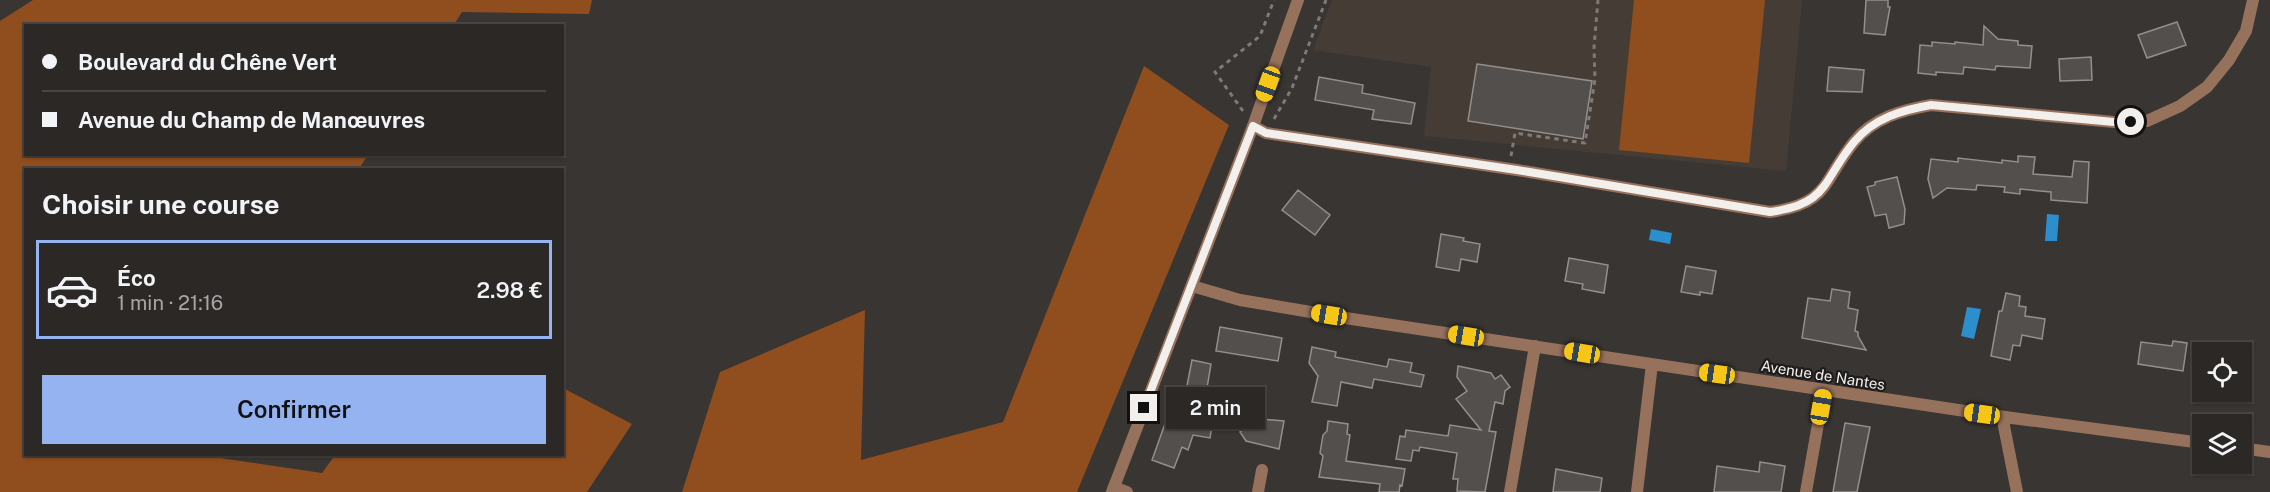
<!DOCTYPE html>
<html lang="fr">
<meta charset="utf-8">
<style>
body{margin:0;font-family:"Public Sans",sans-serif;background:#373432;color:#f1f3f6;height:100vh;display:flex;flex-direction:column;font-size:22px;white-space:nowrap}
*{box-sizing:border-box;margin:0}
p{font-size:20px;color:#a6a6a7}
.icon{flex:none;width:33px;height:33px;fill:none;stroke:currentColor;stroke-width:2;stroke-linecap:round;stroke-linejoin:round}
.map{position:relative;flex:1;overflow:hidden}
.drawer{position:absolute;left:24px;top:168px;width:540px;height:288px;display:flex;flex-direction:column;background:#2b2826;border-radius:0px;box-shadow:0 2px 4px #0004,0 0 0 2px #474443}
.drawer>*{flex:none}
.top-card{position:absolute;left:24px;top:24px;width:540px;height:132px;border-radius:0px;box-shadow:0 2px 4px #0004,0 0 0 2px #474443;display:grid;align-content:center;height:132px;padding:0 18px;background:#2b2826}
.tools{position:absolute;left:2192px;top:342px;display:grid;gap:12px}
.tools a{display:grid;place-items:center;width:60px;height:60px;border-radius:0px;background:#2b2826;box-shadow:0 2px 4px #0004,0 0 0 2px #474443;font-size:30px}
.end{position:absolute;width:27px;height:27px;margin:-14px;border:8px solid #f2efed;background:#111;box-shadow:0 0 0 3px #111}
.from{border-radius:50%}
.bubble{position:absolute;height:42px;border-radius:0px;background:#2b2826;box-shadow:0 2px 4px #0004,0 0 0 2px #474443;font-size:20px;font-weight:600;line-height:42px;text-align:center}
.car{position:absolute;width:18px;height:36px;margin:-18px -9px;border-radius:8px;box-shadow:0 0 4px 2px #0007;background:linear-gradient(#f5c518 24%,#345 0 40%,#f5c518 0 76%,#345 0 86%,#f5c518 0)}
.top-card b{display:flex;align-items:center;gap:21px;height:57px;font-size:22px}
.top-card b+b{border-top:2px solid #474443}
.top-card i{width:15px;height:15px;background:#f1f3f6}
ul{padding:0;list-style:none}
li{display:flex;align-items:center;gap:18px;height:99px;margin:0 12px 9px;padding:0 6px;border:3px solid transparent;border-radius:0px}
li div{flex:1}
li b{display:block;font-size:22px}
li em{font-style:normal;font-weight:600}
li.selected{border-color:#95b2f1}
li>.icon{width:54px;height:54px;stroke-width:1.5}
h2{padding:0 18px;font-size:27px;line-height:72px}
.button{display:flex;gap:12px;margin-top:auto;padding:12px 18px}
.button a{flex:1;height:69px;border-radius:0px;background:#95b2f1;color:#111;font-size:24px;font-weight:600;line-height:69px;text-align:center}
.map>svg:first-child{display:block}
.built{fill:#463c36}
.green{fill:#904d1d}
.water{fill:#2c8ecc}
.building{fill:#534f4c;stroke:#938f8c;stroke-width:1.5}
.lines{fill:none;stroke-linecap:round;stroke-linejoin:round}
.path{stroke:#7d7a78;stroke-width:3;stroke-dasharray:4.5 4.5;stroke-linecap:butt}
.minor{stroke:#96715b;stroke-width:12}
.tertiary{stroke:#96715b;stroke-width:12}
.route{stroke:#f2efed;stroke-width:8}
.labels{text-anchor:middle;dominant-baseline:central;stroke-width:4.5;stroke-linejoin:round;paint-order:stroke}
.street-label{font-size:15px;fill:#f2efed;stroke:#1f1d1c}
</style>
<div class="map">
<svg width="2270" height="492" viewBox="0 0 2270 492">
<rect width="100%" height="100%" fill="#393533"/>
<path class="built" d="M1332 0H1802L1786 171 1424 136 1431 67 1313 50Z"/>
<path class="green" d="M33 0H592L589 14 462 12 453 26H26V154L368 155 358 170H26V454L200 455 322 473 335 455 562 454 563 388 632 424 587 492H0V21Z
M1634 0H1765L1749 163 1619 150Z
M1144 66 1229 125 1077 492H682L720 372 865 310 861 460 1003 422Z"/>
<path class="water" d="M2047 214 2059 215 2057 241H2045Z
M1651 229 1672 233 1670 244 1649 240Z
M1967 307 1981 309 1974 339 1961 336Z"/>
<path class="building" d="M1866 0H1888V7H1890L1885 35 1864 33Z
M2177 22 2186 45 2147 58 2138 35Z
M1984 26 1998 39 2018 41V45L2032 46 2030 68 1996 66 1995 70 1964 67 1963 74 1936 72V75L1918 73 1920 45 1932 46V42L1955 44V42L1983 45Z
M2091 57 2092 80 2060 81 2059 59Z
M1477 64 1592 81 1583 139 1468 121Z
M1829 67 1864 70 1862 92 1827 91Z
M1319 77 1363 85 1362 93 1415 103 1411 124 1372 119 1374 110 1315 100Z
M2018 156 2035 157 2033 174 2072 177 2074 161 2089 162 2087 203 2051 200V192L2020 189V194L2004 192 2005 187 1977 185 1976 190 1947 188 1933 198 1928 179 1931 159 1958 162V158L2002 163V160L2018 162Z
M1897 177 1905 209 1904 224 1889 228 1886 214 1875 216 1867 187 1875 185V182Z
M1298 190 1330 215 1315 235 1282 210Z
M1441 234 1464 238 1463 241 1480 244 1477 262 1461 259 1459 271 1436 267Z
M1569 258 1608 265 1604 293 1582 289 1583 284 1565 281Z
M1686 266 1716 271 1712 294 1700 292V295L1681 292Z
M1832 289 1850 292 1848 308 1858 310 1855 331 1858 332V336L1866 350 1802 338 1808 298 1830 301Z
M2006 293 2020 296 2019 306 2026 307 2025 316 2045 319 2042 339 2022 335 2020 346 2013 345 2010 360 1991 356 1999 311H2002Z
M1220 327 1282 338 1278 361 1216 351Z
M2173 341 2187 343 2183 371 2138 364 2141 342 2172 346Z
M1312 347 1336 352 1335 357 1387 367 1389 359 1412 363 1410 372 1424 375 1421 387 1374 379 1372 388 1341 382 1337 406 1312 402 1318 376 1309 363Z
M1192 360 1211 364 1206 394 1215 396 1212 413H1214L1210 438 1193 435 1188 450 1182 447 1174 468 1152 460 1166 421 1182 426 1186 404 1177 389 1186 391Z
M1458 366 1491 373 1495 379 1501 375 1510 387 1505 391 1503 404 1495 402 1489 431 1496 432 1485 492 1457 491 1458 479H1453L1457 453 1420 447 1419 451 1413 450 1411 461 1396 459 1400 436 1405 437 1406 430 1448 436 1450 425 1481 430 1456 399 1467 391 1457 377Z
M1249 418 1284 421 1279 449 1246 441 1240 432 1247 427Z
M1328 421 1348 424 1347 434 1350 435 1346 461 1405 469 1402 486 1400 485 1399 492H1379L1380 484 1319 477 1323 456 1320 453 1323 435 1327 431Z
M1845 423 1870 427 1857 492H1833Z
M1760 462 1785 466 1781 492H1714L1717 466 1759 472Z
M1556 469 1602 478 1600 492H1553Z"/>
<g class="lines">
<path class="path" d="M1243 111 1215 72 1260 36 1274 0
M1274 119 1292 88 1326 0
M1511 156 1515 133 1585 143 1595 79 1594 47 1598 0"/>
<path class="minor" d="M1253 126 1266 133 1517 170 1770 212C1829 204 1822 182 1854 142 1873 118 1902 110 1931 105L2114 122 2147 121 2180 106 2207 87 2229 60 2246 31 2253 0
M1192 286 1240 300 1352 319 2005 417 2202 443
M2005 417 2004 426 2017 492
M2241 448 2270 452
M1114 487 1127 492
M1258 492 1262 470
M1510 492 1535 346
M1637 492 1652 364
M1806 492 1824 390"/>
<path class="tertiary" d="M1112 492 1253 126 1298 0"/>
</g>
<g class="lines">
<path class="route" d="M1144 408 1253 126 1266 133 1517 170 1770 212C1829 204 1822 181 1854 142 1874 118 1902 110 1931 105L2114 122H2131"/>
</g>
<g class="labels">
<g class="street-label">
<text transform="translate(1823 375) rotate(9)">Avenue de Nantes</text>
</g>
</g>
</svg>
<div class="tools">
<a><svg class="icon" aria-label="locate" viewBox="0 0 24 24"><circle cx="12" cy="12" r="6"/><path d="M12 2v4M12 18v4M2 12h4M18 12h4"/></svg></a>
<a><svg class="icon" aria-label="layers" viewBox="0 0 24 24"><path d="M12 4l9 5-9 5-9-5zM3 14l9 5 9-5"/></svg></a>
</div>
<i class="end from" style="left:2131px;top:122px"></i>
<i class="end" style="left:1144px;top:408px"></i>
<div class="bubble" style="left:1166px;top:387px;width:99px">2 min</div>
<i class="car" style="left:1268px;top:84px;rotate:200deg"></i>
<i class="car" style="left:1329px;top:315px;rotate:280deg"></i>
<i class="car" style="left:1466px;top:336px;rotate:279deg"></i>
<i class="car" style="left:1582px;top:353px;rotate:279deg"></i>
<i class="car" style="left:1717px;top:374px;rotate:278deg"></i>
<i class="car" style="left:1821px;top:407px;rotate:10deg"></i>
<i class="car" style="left:1982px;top:414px;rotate:278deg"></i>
<div class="top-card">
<b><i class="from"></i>Boulevard du Chêne Vert</b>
<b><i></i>Avenue du Champ de Manœuvres</b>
</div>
<section class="drawer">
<h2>Choisir une course</h2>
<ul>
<li class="selected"><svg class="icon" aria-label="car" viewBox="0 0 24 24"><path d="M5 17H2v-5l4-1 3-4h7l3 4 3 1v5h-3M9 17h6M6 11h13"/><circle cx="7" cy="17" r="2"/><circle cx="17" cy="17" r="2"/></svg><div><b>Éco</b><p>1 min · 21:16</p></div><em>2.98 €</em></li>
</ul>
<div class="button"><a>Confirmer</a></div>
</section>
</div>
